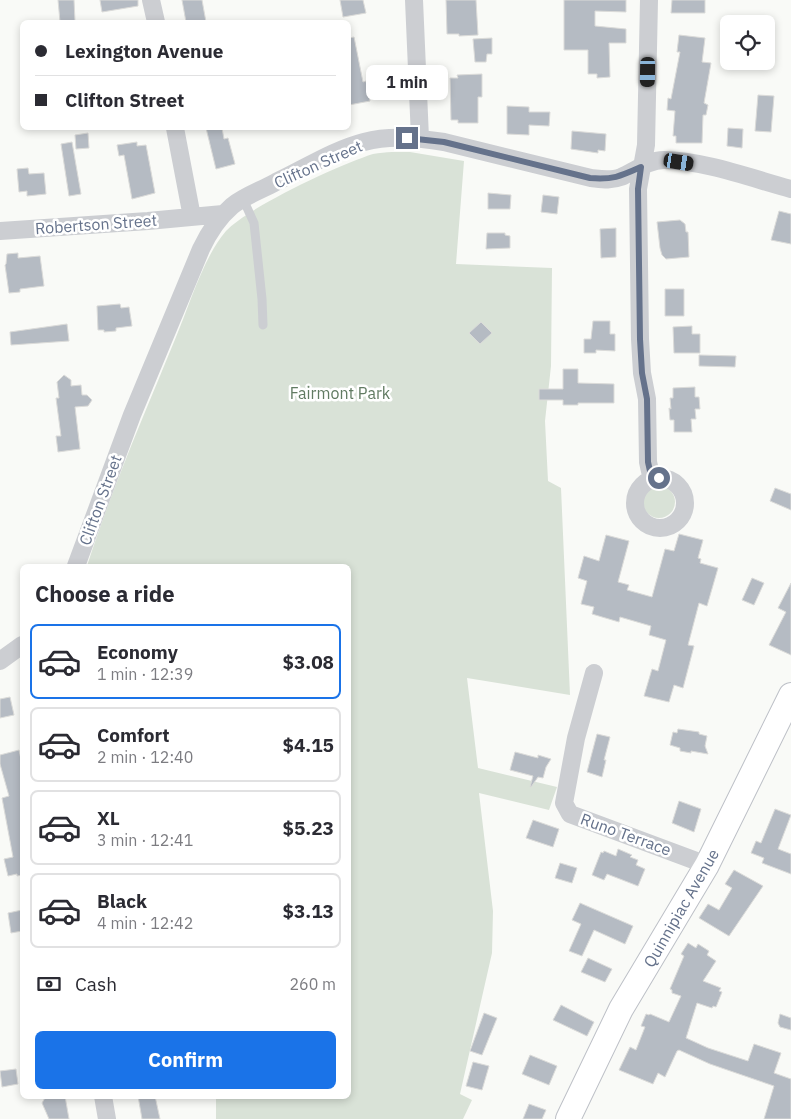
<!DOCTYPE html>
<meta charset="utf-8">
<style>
body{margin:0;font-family:"IBM Plex Sans",sans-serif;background:#f2f2f3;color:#2b2b33;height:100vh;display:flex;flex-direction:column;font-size:19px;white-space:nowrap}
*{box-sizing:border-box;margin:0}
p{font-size:16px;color:#7c7c81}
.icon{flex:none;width:28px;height:28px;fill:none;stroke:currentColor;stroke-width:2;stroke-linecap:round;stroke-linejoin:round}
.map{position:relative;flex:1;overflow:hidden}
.drawer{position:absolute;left:20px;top:564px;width:331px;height:535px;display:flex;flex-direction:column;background:#fff;border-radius:8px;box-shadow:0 2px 8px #0003}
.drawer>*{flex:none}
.hud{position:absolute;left:20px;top:20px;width:331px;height:110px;border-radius:8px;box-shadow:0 2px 8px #0003;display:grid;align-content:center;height:110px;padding:0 15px;background:#fff}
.tools{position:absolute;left:720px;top:15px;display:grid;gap:10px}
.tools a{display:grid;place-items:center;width:55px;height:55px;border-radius:8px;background:#fff;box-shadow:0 2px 8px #0003;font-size:25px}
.end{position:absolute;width:22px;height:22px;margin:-11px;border:6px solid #65728b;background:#fff;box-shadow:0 0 0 2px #fff}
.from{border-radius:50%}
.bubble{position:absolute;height:35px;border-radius:8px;background:#fff;box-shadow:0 2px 8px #0003;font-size:16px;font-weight:700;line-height:35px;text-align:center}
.car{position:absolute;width:15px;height:30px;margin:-15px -8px;border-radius:6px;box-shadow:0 0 4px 1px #0007;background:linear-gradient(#222 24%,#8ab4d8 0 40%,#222 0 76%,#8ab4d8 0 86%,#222 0)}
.hud b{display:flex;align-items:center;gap:18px;height:48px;font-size:19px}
.hud b+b{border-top:1px solid #e1e1e2}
.hud i{width:12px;height:12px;background:#2b2b33}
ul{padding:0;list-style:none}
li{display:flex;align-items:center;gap:15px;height:75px;margin:0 10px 8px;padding:0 5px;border:2px solid #e1e1e2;border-radius:8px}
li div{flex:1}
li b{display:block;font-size:19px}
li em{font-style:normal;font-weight:700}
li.on{border-color:#1a73e8}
li>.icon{width:45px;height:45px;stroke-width:1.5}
h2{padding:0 15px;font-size:22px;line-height:60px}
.pay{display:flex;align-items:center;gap:12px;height:55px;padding:0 15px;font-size:19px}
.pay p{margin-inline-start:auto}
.cta{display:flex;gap:10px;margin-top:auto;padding:10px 15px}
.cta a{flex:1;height:58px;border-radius:8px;background:#1a73e8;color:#fff;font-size:20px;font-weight:700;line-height:58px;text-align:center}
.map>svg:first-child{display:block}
.green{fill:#d9e2d7}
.building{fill:#b5bbc3;stroke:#dbdbd9}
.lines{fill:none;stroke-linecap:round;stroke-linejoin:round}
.secondary-casing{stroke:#bdc0c7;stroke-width:26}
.service{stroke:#ccced2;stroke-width:9}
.minor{stroke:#ccced2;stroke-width:18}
.secondary{stroke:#fff;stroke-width:24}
.route{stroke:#65728b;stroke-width:6}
.labels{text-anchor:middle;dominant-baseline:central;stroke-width:5;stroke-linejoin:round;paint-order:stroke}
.street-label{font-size:16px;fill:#65728b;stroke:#fff}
.park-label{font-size:16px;fill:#617b62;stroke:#fff}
</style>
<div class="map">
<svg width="791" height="1119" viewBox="0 0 791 1119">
<rect width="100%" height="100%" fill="#f9faf7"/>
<path class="green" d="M392 152H410L464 161 456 264 552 268 551 366 545 421 548 481 561 488 570 695 467 678 478 768 557 787 549 810 479 793 493 911 492 953 460 1094 472 1100 463 1119H216V1096H349V566H87C112 488 145 413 176 337 189 306 204 256 226 231 248 207 341 164 373 154 379 153 386 152 392 152Z
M643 502a16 16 0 1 1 32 0a16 16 0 1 1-32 0Z"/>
<path class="building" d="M58 0H74L75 21 60 22Z
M100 0H138V6L102 12Z
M182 0H202L206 22H186Z
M340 0H363L366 13 343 17Z
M446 0H476L478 35 459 36V34H447Z
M564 0H626V12L595 11V26L626 29V43H609L610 77 597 78V74H588V50H564Z
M672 0H705V13H671Z
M679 35 705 38 702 62 711 63 704 103 708 105 706 115H703L702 143H676V136H673L675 111 667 110 668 98 671 99 680 52H677Z
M354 37 363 82 366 81 370 101 349 105V38Z
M492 38V54H487L486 62H475L473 39Z
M482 74V97H478V123H458V120H451L450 78H458L457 75Z
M758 95 774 96 771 132 755 131Z
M507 106 529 107V112H550L549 126 529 125V135L507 134Z
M206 128H222L224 139 228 138 235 164 216 169Z
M728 128 743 129 742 148 727 146Z
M572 131 606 134 605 151 598 150V153L571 149Z
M88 133 89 148 76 149 75 135Z
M72 142 81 194 69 196 61 144Z
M137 142V146L146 145 155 193 132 199 124 155 119 156 117 145Z
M28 168 29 174 44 173 46 194 27 196V191L19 192 17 169Z
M488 193 511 195 510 209H488Z
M543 195 559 197 557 214 541 212Z
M779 211 791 214V244L771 240Z
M680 220 685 224 686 232H688L689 257 666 259 662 255 660 248 657 222Z
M616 228V257L601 258 600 229Z
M487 233H505V235L510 236V248L486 249Z
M18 253V258L40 256 44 286 20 289V292L9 293 5 265 6 264 7 254Z
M665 289H684V316H665Z
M120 304 121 308 129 307 132 326 116 328V331L104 332V330H98L97 306Z
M593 321H610V334H615V351L596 350V353H584V339H591Z
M481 322 492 333 480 344 469 333Z
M67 324 69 341 11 345 10 332Z
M692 326V334H700V353H674L673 327Z
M699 355 736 356 735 367 699 366Z
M563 369H578V383L614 384V403H578V405H563V400H539V389H563Z
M64 375 71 380V386L81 385 82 395H87L92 400 88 406 75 407 80 449 58 452 56 436H61L56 398H59L57 382Z
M695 387V397H699L700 409H695L696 419H691L692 432H674V420H670L669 408 671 409 670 398H673V388Z
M775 488 791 494V510L770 501Z
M679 534 703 540 698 558 701 559 700 563 718 568 707 606 699 603 688 645 694 646 683 688 674 685 669 702 644 696 652 669 658 671 666 640 649 635 651 626 620 617 619 622 592 614 594 607 581 604 587 581 578 578 584 556 599 561 606 535 629 541 618 582 629 585 627 590 652 597 665 549 674 551Z
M752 578 764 583 754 605 742 600Z
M791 583V655L769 645 786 612 778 608Z
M10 697 14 715 0 718V699Z
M678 729 699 732V734L707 736 705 746 708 754 691 751V753L680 751V748L670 745 673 732 677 733Z
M597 734 610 737 604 760H606L602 777 587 772Z
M19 750 22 764V875L17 876V874L8 876 4 859 13 857 2 798 9 796 0 764V755Z
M515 752 538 758V755L551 759 546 767 543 778 538 777 531 787H530L533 776 510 770Z
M679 801 701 809 694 832 672 823Z
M775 809 791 815 778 849 791 854V874L762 863 764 858 751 853 756 841 761 843Z
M533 820 559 829 553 847 526 838Z
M618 849 632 855 630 857 638 860 636 865 645 869 638 886 607 874 604 880 592 875 601 852 603 853 604 851 616 856Z
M560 863 577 868 572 883 555 878Z
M734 870 763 886 729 936 699 918 708 904 719 910 732 888 725 884Z
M580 903 633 926 625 944 594 930 582 956 569 951 581 924 572 920Z
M22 910V931L11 933 8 913Z
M688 943 696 948 698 944 709 951 707 955 716 961 703 981 721 988 719 991 722 992 716 1007 713 1006 712 1008 697 1003 686 1038 708 1048 748 1061 754 1044 781 1053 774 1073 791 1079V1119H764L774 1086 710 1064 679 1050 677 1051 665 1077 658 1073 653 1084 619 1070 630 1047 636 1050 645 1027 641 1026 646 1014 649 1015 650 1014 669 1022 681 996 672 993V990L670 989 684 956 681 954Z
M588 958 612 969 605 982 581 972Z
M561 1005 594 1022 587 1036 553 1020Z
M484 1013 497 1018 482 1055 470 1051Z
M780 1014 791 1018V1030L780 1027 778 1023Z
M530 1055 557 1066 549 1085 522 1074Z
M473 1062 489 1066 482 1090 466 1086Z
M16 1069 18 1084 2 1087 0 1071Z
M46 1096H65L69 1119H49L42 1103Z
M138 1096H155L160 1119H142Z
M529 1104 546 1110 542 1119H523Z"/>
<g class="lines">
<g class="secondary-casing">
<path id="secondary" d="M568 1119 621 1009 707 865 791 695"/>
</g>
<path class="service" d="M243 199 254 223 262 299 263 325"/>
<path class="minor" d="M151 0 156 22
M414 0 420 138
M649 0 646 145 638 189 640 339 642 373 647 399 648 462 652 480
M175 128 192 217
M0 231 148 221 223 214
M635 503a25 25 0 1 1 50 0a25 25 0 1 1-50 0Z
M76 566 132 415 201 249C209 232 218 218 232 206 244 196 262 190 276 182 304 169 333 150 364 142 390 135 418 138 444 142L591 178C601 179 611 181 621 177 635 171 648 160 664 160 701 160 754 179 791 189
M0 661 22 645
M594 673 576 738 564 803 570 814 707 865
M103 1096 107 1119"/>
<use href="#secondary" class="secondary"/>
</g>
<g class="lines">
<path class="route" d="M407 138 444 142 590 178C613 180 621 176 641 167L638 189 640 339 642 373 647 399 648 462 652 480 659 478"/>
</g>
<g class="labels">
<g class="street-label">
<text transform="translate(318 164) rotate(-24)">Clifton Street</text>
<text transform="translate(96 224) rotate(-4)">Robertson Street</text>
<text transform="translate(100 500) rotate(-70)">Clifton Street</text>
<text transform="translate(626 834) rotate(20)">Runo Terrace</text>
<text transform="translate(681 908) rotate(-60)">Quinnipiac Avenue</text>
</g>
<g class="park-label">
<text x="340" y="393">Fairmont Park</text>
</g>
</g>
</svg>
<div class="tools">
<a><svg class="icon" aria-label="locate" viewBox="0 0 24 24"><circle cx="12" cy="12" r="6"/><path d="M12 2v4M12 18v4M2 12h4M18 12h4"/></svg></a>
</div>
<i class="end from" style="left:659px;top:478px"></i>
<i class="end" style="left:407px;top:138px"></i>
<div class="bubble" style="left:366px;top:65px;width:82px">1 min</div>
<i class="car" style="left:648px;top:72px;rotate:181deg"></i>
<i class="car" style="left:679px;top:162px;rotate:99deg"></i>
<div class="hud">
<b><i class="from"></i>Lexington Avenue</b>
<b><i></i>Clifton Street</b>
</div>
<section class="drawer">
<h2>Choose a ride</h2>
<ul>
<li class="on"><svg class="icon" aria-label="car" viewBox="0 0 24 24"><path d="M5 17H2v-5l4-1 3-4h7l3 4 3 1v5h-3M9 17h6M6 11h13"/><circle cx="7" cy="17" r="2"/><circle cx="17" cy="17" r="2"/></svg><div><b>Economy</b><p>1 min · 12:39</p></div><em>$3.08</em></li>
<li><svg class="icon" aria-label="car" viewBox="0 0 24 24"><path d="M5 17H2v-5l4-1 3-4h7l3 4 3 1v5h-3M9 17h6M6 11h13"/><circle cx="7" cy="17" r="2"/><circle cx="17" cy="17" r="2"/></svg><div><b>Comfort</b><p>2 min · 12:40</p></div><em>$4.15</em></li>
<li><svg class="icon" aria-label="car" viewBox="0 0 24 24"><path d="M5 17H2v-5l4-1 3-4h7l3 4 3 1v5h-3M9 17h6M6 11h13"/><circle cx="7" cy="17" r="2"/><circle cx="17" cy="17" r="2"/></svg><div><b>XL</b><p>3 min · 12:41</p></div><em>$5.23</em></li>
<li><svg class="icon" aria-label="car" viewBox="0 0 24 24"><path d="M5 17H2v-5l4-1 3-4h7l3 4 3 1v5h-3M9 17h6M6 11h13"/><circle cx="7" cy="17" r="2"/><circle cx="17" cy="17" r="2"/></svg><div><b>Black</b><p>4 min · 12:42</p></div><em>$3.13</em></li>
</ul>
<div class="pay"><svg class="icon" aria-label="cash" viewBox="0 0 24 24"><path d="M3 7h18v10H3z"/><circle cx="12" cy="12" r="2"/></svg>Cash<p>260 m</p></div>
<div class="cta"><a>Confirm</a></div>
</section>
</div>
